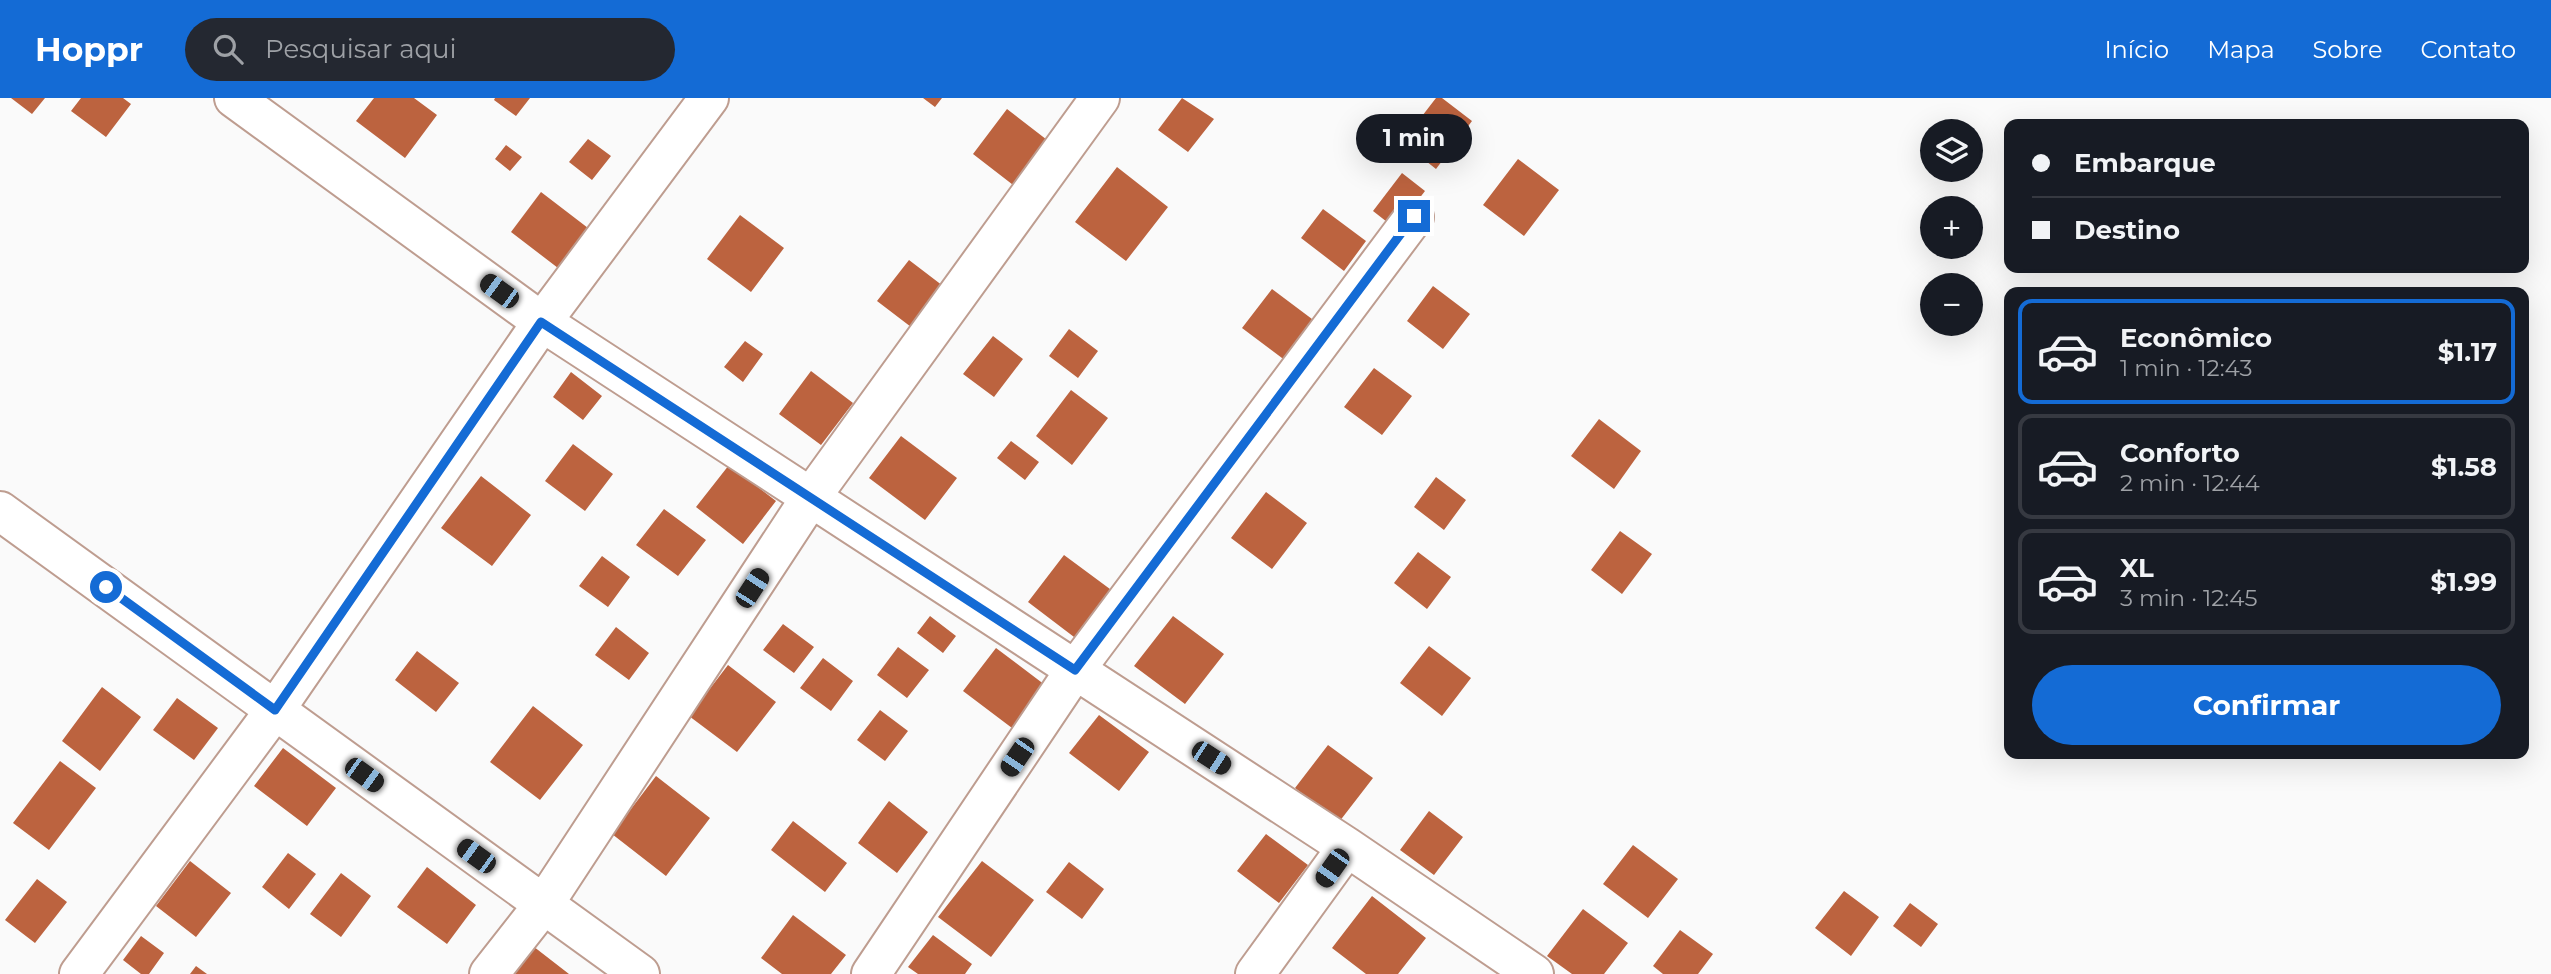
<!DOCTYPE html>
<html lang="pt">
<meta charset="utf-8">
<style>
body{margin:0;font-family:Montserrat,sans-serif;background:#242831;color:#f1f3f6;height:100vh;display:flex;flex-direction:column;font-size:26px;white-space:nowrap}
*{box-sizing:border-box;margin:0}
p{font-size:23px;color:#9ea1a6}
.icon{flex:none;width:38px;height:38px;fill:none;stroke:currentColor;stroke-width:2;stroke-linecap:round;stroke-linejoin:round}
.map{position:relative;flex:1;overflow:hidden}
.sheet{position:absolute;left:2004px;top:189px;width:525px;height:472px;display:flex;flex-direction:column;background:#171b24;border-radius:14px;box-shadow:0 7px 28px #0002}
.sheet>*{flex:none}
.top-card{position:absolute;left:2004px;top:21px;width:525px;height:154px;border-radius:14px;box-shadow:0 7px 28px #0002;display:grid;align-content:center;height:154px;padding:0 28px;background:#171b24}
.fabs{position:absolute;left:1920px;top:21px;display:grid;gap:14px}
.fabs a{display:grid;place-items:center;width:63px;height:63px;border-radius:50%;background:#171b24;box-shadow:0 7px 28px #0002;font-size:35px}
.end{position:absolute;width:32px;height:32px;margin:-16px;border:9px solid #146bd5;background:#fff;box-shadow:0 0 0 4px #fff}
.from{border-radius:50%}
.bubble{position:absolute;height:49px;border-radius:24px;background:#171b24;box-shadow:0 7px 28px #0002;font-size:23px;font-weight:700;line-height:49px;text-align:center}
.car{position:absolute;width:21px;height:42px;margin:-21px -10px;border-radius:9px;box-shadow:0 0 5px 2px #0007;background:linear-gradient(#222 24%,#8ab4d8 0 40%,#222 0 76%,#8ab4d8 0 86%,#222 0)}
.top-card b{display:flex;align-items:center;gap:24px;height:66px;font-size:26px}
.top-card b+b{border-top:2px solid #363941}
.top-card i{width:18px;height:18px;background:#f1f3f6}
ul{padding:12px 0 0;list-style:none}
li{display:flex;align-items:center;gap:21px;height:105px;margin:0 14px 10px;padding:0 14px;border:4px solid #363941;border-radius:14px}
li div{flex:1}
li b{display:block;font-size:26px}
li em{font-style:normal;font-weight:700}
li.selected{border-color:#146bd5}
li>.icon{width:63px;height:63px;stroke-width:1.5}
.primary-button{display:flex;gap:14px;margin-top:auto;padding:14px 28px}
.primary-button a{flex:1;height:80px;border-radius:42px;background:#146bd5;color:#fff;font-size:28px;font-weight:700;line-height:80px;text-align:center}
header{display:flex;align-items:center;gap:42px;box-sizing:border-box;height:98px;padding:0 35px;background:#146bd5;color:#fff}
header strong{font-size:33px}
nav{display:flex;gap:38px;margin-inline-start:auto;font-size:24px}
.search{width:490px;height:63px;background:#242831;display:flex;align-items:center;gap:18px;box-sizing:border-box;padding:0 24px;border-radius:38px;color:#9ea1a6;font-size:26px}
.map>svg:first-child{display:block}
.building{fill:#bc633f}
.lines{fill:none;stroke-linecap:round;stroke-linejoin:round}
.minor-casing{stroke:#be9d90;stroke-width:42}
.minor{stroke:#fff;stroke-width:38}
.route{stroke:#146bd5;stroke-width:9}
</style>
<header>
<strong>Hoppr</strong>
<div class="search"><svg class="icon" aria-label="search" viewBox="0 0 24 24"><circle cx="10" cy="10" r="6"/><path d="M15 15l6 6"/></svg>Pesquisar aqui</div>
<nav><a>Início</a><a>Mapa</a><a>Sobre</a><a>Contato</a></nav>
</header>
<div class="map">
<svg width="2551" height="876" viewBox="0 0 2551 876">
<rect width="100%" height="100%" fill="#fafafa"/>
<path class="building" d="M11 0H45L32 16Z
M81 0H123L131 6 106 39 71 13Z
M374 0H414L437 17 405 60 356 23Z
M495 0H530L516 18 494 2Z
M923 0H942L935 9Z
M1182 0 1214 21 1188 54 1158 32Z
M1436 0H1442L1472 23 1436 71 1402 44Z
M1007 11 1051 45 1017 90 973 56Z
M588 41 611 58 592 82 569 64Z
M506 47 522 59 510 73 495 61Z
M1518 61 1559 92 1524 138 1483 107Z
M1117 69 1168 109 1126 163 1075 124Z
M1402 75 1425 93 1396 131 1373 113Z
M541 94 588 130 558 170 511 134Z
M1323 111 1366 143 1344 173 1301 140Z
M740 117 784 150 751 194 707 161Z
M909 162 947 191 915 232 877 203Z
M1433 188 1470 216 1443 251 1407 223Z
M1272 191 1316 224 1286 263 1242 230Z
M1069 231 1098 253 1078 280 1049 258Z
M993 238 1023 261 994 299 963 276Z
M745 243 763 256 743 284 724 269Z
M1374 270 1412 298 1382 337 1344 309Z
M811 273 853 305 821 347 779 316Z
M571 274 602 298 583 322 553 299Z
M1071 292 1108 320 1072 367 1036 338Z
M1599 321 1641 353 1614 391 1571 358Z
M901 338 957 380 925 422 869 380Z
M1011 343 1039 364 1025 382 997 360Z
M573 346 613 376 585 413 545 383Z
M729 367 776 403 743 446 696 409Z
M481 378 531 417 492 468 441 430Z
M1436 379 1466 402 1444 432 1414 409Z
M1266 394 1307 425 1272 471 1231 440Z
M664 411 706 442 678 478 636 447Z
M1620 433 1652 456 1622 496 1591 472Z
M1418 454 1451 479 1427 511 1394 485Z
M1064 457 1114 494 1078 542 1028 504Z
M602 458 630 479 608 509 579 488Z
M930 518 956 538 943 555 917 535Z
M1173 518 1224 556 1185 606 1134 568Z
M783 526 814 549 794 575 763 552Z
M616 529 649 555 629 582 595 557Z
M1429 548 1471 580 1442 618 1400 585Z
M898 549 929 572 907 600 877 577Z
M996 550 1045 587 1012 630 963 593Z
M417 553 459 585 436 614 395 582Z
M823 560 853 583 831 613 800 590Z
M728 567 776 604 737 654 689 618Z
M102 589 141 619 100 673 62 643Z
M177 600 218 630 194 662 153 632Z
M533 608 583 647 540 702 490 664Z
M880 612 908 633 885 663 857 642Z
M1099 617 1149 654 1119 693 1069 655Z
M1328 647 1373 680 1339 724 1295 690Z
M283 650 336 690 307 728 254 688Z
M60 663 96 690 49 752 13 725Z
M656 678 710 720 666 778 612 736Z
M889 703 928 734 897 775 858 745Z
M1429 713 1463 739 1434 777 1400 752Z
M793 723 847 765 825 794 771 752Z
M1266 736 1308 767 1279 805 1237 773Z
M1633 747 1678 781 1648 820 1603 786Z
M288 755 316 776 289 811 262 789Z
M190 763 231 795 196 839 156 808Z
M982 763 1034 802 991 859 938 819Z
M1069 764 1104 791 1082 821 1046 794Z
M427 769 476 807 447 846 397 809Z
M341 775 371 798 341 839 310 816Z
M37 781 67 804 35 845 5 822Z
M1844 793 1879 819 1851 858 1815 830Z
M1372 798 1426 840 1398 876H1366L1332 850Z
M1910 805 1938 826 1921 849 1893 828Z
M1583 811 1628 845 1604 876H1572L1547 858Z
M793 817 846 857 831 876H782L761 860Z
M1680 832 1713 856 1698 876H1663L1653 868Z
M933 837 972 866 965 876H918L908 869Z
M141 838 164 855 149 876H141L123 862Z
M529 845 569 876H505Z
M196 868 207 876H190Z"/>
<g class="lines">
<g class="minor-casing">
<path id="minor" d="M234 0 542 224 1347 749 1534 876
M0 413 640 876
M79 876 275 612 542 224 709 0
M489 876 544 806 811 399 1100 0
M871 876 1075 572 1414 119
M1255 876 1347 749"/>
</g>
<use href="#minor" class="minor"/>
</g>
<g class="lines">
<path class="route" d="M106 489 275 612 541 224 1075 572 1414 118"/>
</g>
</svg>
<div class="fabs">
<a><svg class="icon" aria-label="layers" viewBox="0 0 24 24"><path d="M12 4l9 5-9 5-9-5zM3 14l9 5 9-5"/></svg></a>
<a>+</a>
<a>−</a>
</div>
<i class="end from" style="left:106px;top:489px"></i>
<i class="end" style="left:1414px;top:118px"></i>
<div class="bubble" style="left:1356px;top:16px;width:116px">1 min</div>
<i class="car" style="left:499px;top:193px;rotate:306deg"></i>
<i class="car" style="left:752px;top:490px;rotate:33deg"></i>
<i class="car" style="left:1017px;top:659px;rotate:214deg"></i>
<i class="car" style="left:1211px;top:660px;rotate:123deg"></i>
<i class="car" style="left:364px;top:677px;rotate:126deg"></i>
<i class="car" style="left:476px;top:758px;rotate:306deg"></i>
<i class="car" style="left:1332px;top:770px;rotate:215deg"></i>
<div class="top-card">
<b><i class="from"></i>Embarque</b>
<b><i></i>Destino</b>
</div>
<section class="sheet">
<ul>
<li class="selected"><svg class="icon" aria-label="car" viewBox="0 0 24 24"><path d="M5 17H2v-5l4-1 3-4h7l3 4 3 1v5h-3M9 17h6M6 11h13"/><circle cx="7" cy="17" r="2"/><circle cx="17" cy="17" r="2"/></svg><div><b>Econômico</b><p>1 min · 12:43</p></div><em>$1.17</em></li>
<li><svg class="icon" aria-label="car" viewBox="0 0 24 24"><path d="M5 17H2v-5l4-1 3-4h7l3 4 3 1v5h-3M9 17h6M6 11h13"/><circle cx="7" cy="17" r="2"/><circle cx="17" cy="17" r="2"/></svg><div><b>Conforto</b><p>2 min · 12:44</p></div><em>$1.58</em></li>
<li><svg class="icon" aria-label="car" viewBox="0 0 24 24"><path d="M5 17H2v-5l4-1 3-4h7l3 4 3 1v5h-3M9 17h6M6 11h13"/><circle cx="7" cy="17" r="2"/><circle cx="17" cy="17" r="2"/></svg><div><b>XL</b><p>3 min · 12:45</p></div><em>$1.99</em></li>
</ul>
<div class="primary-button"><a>Confirmar</a></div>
</section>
</div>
